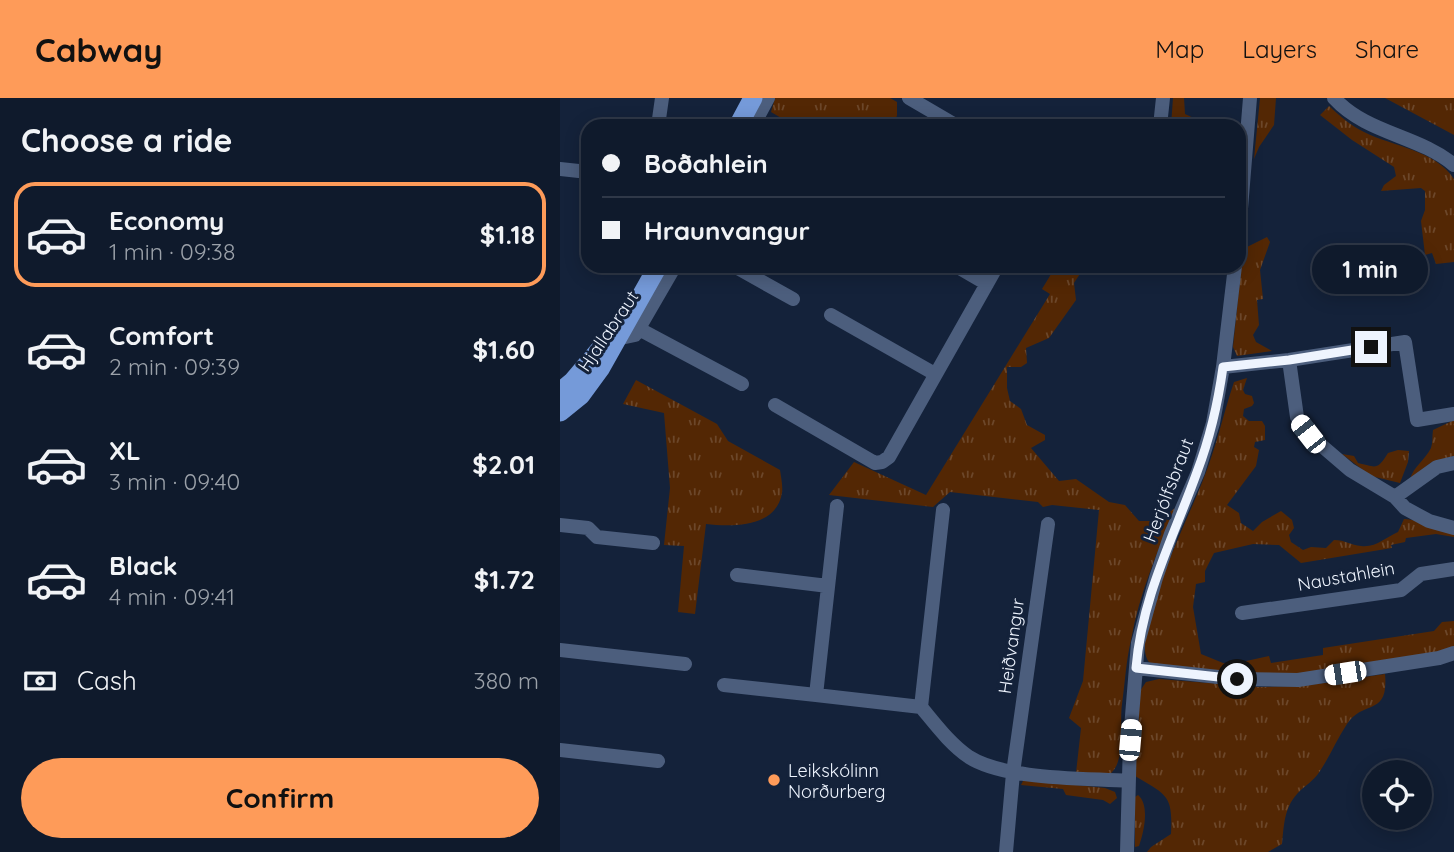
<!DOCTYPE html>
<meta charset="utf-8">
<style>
body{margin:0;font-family:Quicksand,sans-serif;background:#182334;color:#f1f3f6;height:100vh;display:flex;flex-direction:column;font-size:26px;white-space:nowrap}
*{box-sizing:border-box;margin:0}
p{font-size:23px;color:#9ba1a9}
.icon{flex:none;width:38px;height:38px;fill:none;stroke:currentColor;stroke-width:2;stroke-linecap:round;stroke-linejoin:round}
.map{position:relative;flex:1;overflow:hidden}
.sheet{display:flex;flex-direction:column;background:#0f1a2c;width:560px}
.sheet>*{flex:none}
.hud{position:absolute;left:21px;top:21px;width:665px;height:154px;border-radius:21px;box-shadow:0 4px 18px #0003,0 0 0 2px #2f3848;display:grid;align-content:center;height:154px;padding:0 21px;background:#0f1a2c}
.buttons{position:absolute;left:802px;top:662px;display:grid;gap:14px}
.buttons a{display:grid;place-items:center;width:70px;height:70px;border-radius:50%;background:#0f1a2c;box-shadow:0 4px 18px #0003,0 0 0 2px #2f3848;font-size:35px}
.end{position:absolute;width:32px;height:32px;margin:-16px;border:9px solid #eef4fe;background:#111;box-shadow:0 0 0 4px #111}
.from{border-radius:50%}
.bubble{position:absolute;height:49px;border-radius:24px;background:#0f1a2c;box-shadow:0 4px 18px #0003,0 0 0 2px #2f3848;font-size:23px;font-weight:800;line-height:49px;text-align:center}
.car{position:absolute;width:21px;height:42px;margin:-21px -10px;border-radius:9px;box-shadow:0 0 5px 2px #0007;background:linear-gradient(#fff 24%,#345 0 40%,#fff 0 76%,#345 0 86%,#fff 0)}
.hud b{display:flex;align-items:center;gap:24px;height:66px;font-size:26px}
.hud b+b{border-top:2px solid #2f3848}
.hud i{width:18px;height:18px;background:#f1f3f6}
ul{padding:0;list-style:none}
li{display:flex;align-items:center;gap:21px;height:105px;margin:0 14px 10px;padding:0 7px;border:4px solid transparent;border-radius:21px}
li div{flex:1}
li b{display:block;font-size:26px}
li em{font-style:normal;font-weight:800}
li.current{border-color:#fe9b59}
li>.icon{width:63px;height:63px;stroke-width:1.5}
h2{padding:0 21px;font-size:32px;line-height:84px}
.pay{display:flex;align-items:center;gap:18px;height:77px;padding:0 21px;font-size:26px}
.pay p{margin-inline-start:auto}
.button{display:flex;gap:14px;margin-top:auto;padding:14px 21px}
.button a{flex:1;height:80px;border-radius:42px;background:#fe9b59;color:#111;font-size:28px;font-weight:800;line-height:80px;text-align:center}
header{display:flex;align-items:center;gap:42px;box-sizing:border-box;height:98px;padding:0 35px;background:#fe9b59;color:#111}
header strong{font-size:33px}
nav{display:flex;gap:38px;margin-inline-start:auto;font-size:24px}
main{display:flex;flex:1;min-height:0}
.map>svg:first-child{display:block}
.grass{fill:url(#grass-tufts)}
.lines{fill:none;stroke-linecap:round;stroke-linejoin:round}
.minor{stroke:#4c5e7d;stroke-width:14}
.major{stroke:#759ad9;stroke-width:19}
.route{stroke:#eef4fe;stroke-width:9}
.poi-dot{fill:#fe9b59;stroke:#14223a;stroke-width:2.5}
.labels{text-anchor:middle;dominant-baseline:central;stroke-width:6;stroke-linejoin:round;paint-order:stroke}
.street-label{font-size:18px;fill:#eef4fe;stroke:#14223a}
.poi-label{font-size:18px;fill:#eef4fe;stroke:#14223a;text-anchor:start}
</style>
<header>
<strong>Cabway</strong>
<nav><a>Map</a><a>Layers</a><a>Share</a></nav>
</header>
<main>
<section class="sheet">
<h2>Choose a ride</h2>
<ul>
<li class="current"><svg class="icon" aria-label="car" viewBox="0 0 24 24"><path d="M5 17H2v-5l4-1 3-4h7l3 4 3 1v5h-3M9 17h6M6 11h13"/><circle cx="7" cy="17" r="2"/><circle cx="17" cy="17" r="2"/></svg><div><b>Economy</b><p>1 min · 09:38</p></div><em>$1.18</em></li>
<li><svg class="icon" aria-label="car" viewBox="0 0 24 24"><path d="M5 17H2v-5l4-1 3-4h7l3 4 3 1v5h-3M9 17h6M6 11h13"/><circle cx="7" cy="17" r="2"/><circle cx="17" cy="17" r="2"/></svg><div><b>Comfort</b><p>2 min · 09:39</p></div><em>$1.60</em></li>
<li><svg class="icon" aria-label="car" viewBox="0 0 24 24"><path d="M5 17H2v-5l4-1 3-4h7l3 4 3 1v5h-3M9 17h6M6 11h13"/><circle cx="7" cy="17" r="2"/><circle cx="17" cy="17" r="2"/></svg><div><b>XL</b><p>3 min · 09:40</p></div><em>$2.01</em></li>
<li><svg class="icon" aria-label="car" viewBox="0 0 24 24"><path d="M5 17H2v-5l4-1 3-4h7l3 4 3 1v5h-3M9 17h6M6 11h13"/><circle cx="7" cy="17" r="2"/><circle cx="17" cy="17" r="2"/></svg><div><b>Black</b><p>4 min · 09:41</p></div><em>$1.72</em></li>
</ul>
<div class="pay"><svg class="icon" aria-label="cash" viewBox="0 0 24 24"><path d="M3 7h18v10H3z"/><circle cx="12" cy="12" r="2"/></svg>Cash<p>380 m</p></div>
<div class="button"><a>Confirm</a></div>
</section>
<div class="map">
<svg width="894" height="754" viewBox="0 0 894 754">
<defs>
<pattern id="grass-tufts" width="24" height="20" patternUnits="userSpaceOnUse" patternTransform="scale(1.75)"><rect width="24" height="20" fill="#532704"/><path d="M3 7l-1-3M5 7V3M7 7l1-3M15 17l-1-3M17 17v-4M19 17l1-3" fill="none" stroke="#6c472a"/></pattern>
</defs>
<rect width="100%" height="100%" fill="#14223a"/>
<path class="grass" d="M215 0H330L337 4V17L334 28H235L211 14Z
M613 0H624L625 16 638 22 640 28H611Z
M700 0H716L714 27 699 49 694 61Z
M825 0H894V37Z
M769 8C780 18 791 28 804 34 834 49 875 52 894 81V164L876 166 872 155 865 157 861 123 865 112V93L861 90 821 93 824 87 836 78 834 69 792 42 760 17Z
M707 139 710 144 700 172 703 201 697 202 699 227 693 237 696 244 712 253 677 258 673 249 683 151Z
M496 168H520L523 171 514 185 516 202 489 240 466 250 467 265 461 269H447V290L450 303 461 311 467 327 485 337V342L471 350 499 383 516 381 549 404 565 407 579 423H598L615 410C598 453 579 496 571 542 566 563 565 585 562 606 559 628 567 663 549 677L516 675 521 630 509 620 523 583 539 412 492 407 483 409 478 404 390 394 373 409 269 397 294 364 366 397 490 196 482 191Z
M687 280 683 292 685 296 692 298 694 305 692 308 684 311 683 318 689 323H702L705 328V342L695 344 694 349 699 352 696 368 667 407 679 415 681 425 693 433 702 424 721 413 732 422 734 430 729 437 731 444 743 452 751 449 766 450 774 442C785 442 791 447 801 448 816 450 826 439 838 434L844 421C852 420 882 432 894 435V439L876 436 846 440 845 444 831 447 832 450 741 465 719 447 693 446 654 455 645 473V484L636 486 633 509 641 556 668 567 709 558 711 565 763 557V550L874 533 882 524 894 523V550L875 556 742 575 697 577 599 569C596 567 592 566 589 564 568 541 633 410 643 382 656 350 663 317 674 284Z
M76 282 157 326 168 343 220 372C221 379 223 388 222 395 216 430 172 429 146 426L135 516 118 514 124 448 104 447 110 390 104 315 63 306Z
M894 322V358L872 364 850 381C854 368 865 362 871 350 873 344 872 338 873 332Z
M838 352 849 353 848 364 840 385 811 378 782 356 794 358 798 365C816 369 817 373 828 355Z
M825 576C829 619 803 601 787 626 777 641 770 658 760 673 754 683 745 687 737 696 724 710 724 728 722 746L708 754H587L591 749 611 736C613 697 607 697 575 678L580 593 586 584 599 581 698 589 743 588Z
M468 682 545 690 555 694 557 700 550 706 543 702 506 697 503 691 461 687 463 683Z
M578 697C590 707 584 734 579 748L575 749V699Z"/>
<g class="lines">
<path class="minor" d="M349 0 397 28
M774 0C807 36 858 37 894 67
M98 28 102 0
M193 28 208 0
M600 28 603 0
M0 71 28 74
M679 135 690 0
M174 168 233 201
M396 168 427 186
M271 217 375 276
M79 231 182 286
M56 241 75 237 115 168
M729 262 737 319 748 336 790 372 835 399 845 410 869 423 894 430
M663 269 729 262 845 244 857 322 894 316
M215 307 315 365 322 364 329 359 437 168
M835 399 877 369 894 365
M277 408 256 597 361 609C376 627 390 646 409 659 445 682 525 680 568 683
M0 427 28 430 37 439 93 445
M177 477 268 488
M682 515 841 492 861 476 894 471
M0 552 125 566
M576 570 677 581 738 582 879 560 894 555
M164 587 256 597
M361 609 383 412
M0 652 98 663
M446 754 453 675 488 426
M567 754 570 642 578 545 596 480 611 436 638 374 653 325 663 269 675 168"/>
<path class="major" d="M178 28 193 0
M0 294 13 283 41 250
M0 314 21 297 40 271 98 168"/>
</g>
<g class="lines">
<path class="route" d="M677 581 576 570C582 498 613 441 637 374 650 340 658 305 663 269L729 262 811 249"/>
</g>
<circle class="poi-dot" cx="214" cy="682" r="7"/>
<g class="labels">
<g class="street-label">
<text transform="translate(48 233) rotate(-56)">Hjallabraut</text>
<text transform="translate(608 392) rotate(-69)">Herjólfsbraut</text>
<text transform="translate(786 478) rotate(-10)">Naustahlein</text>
<text transform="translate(451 548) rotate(-82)">Heiðvangur</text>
</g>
<g class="poi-label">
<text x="228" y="672">Leikskólinn<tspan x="228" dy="21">Norðurberg</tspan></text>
</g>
</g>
</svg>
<div class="buttons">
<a><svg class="icon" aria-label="locate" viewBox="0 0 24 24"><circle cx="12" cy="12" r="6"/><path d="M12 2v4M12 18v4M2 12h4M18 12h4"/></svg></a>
</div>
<i class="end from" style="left:677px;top:581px"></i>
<i class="end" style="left:811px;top:249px"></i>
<div class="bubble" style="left:752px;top:147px;width:116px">1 min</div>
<i class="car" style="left:748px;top:336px;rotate:322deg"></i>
<i class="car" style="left:785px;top:575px;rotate:261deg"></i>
<i class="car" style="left:570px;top:642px;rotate:5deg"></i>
<div class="hud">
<b><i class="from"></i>Boðahlein</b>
<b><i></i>Hraunvangur</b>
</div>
</div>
</main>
